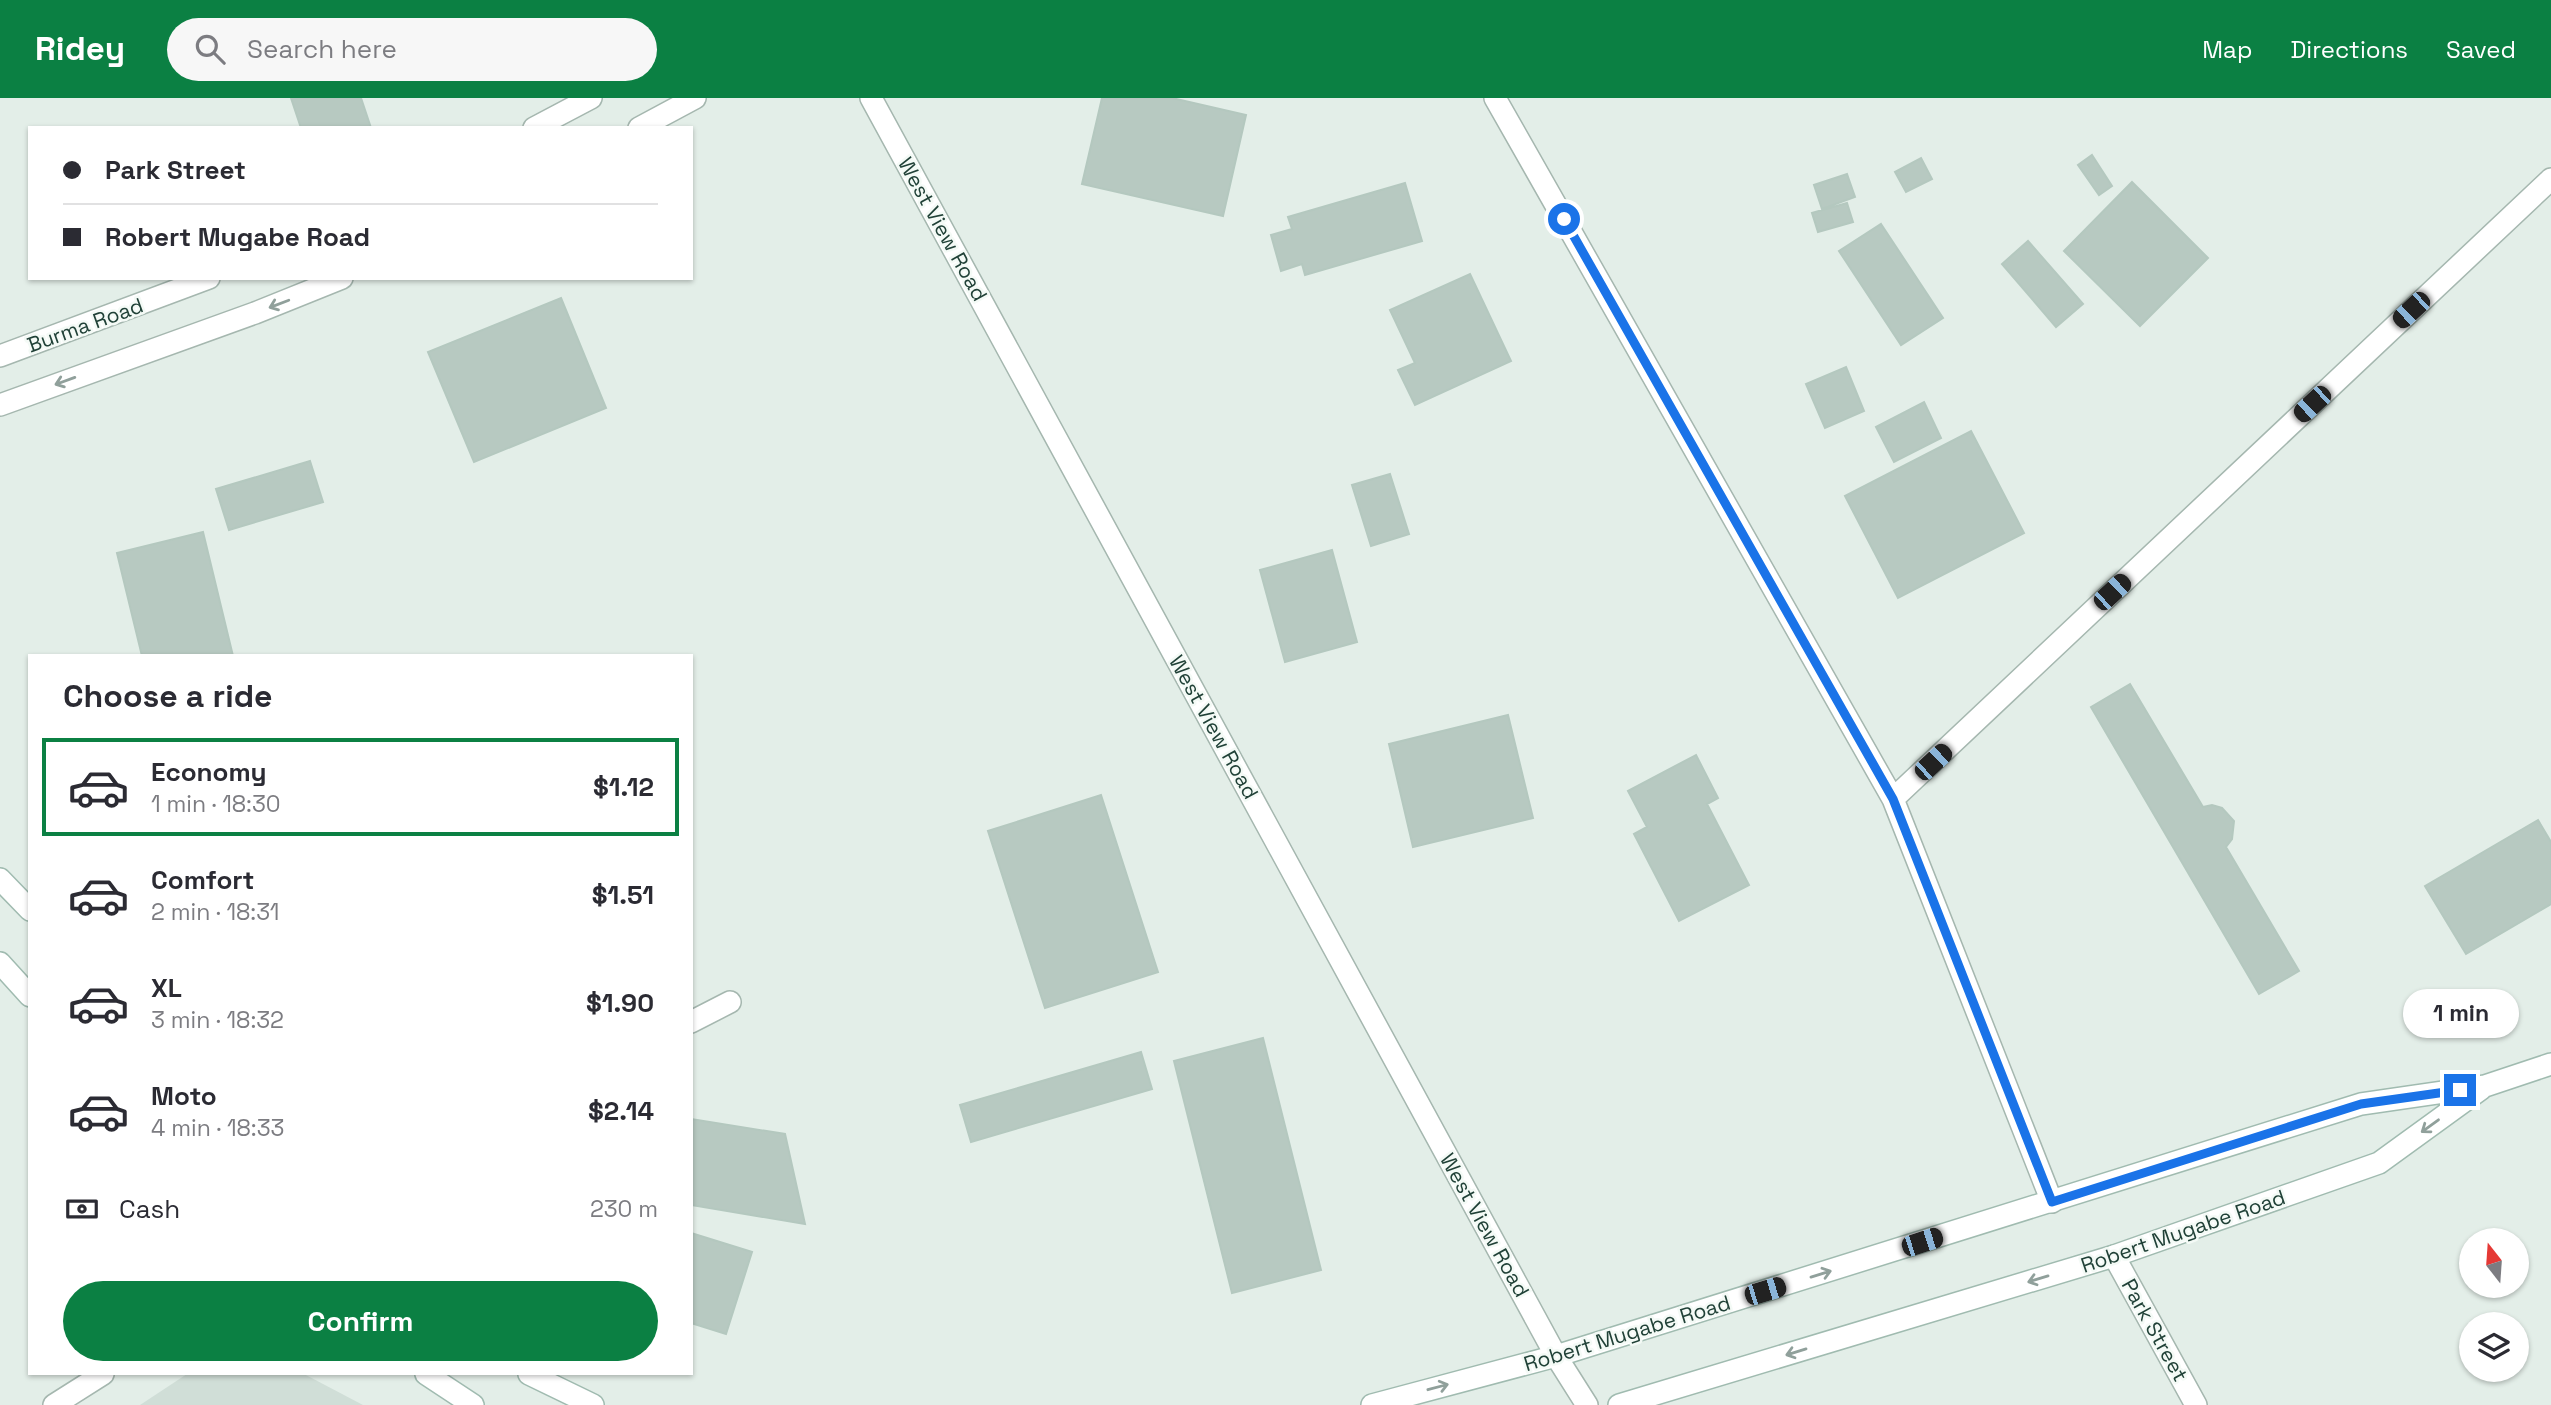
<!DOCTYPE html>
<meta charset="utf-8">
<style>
body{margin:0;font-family:"Space Grotesk",sans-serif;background:#f7f7f7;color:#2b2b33;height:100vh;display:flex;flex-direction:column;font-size:26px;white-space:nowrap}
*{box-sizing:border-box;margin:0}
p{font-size:23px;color:#7c7c81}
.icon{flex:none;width:38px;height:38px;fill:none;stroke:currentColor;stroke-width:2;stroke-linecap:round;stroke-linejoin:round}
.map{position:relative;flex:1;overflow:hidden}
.sheet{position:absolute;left:28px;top:556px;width:665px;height:721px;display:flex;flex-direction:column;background:#fff;border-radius:0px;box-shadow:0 2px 5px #0004}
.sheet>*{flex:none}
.top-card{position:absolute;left:28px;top:28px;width:665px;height:154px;border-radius:0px;box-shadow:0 2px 5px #0004;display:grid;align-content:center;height:154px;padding:0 35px;background:#fff}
.needle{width:46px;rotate:343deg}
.fabs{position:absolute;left:2459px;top:1130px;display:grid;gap:14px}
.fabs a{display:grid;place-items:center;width:70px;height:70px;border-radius:50%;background:#fff;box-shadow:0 2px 5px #0004;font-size:35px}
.end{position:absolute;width:32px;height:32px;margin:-16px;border:9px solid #1a73e8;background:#fff;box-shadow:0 0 0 4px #fff}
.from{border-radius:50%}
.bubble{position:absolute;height:49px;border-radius:24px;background:#fff;box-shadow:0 2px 5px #0004;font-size:23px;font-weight:600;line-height:49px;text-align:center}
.car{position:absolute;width:21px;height:42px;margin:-21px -10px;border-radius:9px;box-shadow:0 0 5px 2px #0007;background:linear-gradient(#222 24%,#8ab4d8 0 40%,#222 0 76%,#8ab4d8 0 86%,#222 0)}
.top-card b{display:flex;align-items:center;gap:24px;height:66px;font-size:26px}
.top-card b+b{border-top:2px solid #e1e1e2}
.top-card i{width:18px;height:18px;background:#2b2b33}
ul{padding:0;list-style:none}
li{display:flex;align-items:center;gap:21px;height:98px;margin:0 14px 10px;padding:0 21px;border:4px solid transparent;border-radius:0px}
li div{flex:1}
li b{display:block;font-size:26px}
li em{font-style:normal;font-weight:600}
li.selected{border-color:#0b8043}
li>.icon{width:63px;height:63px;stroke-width:1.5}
h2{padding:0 35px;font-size:32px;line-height:84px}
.pay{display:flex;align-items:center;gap:18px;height:77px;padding:0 35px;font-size:26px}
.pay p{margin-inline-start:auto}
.primary-button{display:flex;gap:14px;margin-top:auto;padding:14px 35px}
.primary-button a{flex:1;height:80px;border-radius:42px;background:#0b8043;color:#fff;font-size:28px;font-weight:600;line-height:80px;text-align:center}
header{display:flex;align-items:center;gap:42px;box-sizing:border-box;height:98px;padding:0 35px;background:#0b8043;color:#fff}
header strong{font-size:33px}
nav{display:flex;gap:38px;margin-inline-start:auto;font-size:24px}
.search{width:490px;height:63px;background:#f7f7f7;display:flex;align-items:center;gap:18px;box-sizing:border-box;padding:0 24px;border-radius:38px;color:#7c7c81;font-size:26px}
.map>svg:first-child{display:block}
.built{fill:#d0ded7}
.building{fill:#b7c9c1;stroke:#b4c8bf;stroke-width:2}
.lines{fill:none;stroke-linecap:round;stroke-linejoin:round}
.street-casing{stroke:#a5b7af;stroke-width:24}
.secondary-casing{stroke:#a0bbb0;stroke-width:24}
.street{stroke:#fff;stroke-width:21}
.secondary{stroke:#fff;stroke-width:21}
.oneway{stroke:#90a09b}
.route{stroke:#1a73e8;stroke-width:9}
.labels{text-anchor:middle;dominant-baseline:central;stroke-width:5;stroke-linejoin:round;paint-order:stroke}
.street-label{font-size:21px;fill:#204137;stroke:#f4faf6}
</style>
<header>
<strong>Ridey</strong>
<div class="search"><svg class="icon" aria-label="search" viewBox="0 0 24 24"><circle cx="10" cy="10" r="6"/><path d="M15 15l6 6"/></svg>Search here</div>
<nav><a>Map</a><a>Directions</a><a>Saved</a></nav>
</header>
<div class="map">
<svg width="2551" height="1307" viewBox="0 0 2551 1307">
<rect width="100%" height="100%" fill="#e3eee8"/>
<path class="built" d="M187 1276H304L363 1307H140Z"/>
<path class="building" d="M291 0H361L371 30H301Z
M1102 0H1172L1246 17 1223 118 1082 86Z
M2092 57 2112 88 2099 97 2078 67Z
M1921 60 1932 81 1906 94 1895 74Z
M1847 76 1855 99 1822 111 1814 87Z
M2132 84 2208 160 2140 228 2064 153Z
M1405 85 1422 143 1305 177 1302 166 1281 173 1271 137 1292 131 1288 119Z
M1847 105 1853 124 1818 134 1812 115Z
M1881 126 1943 220 1901 247 1839 153Z
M2028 143 2083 206 2056 229 2002 166Z
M1470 176 1511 263 1415 307 1398 272 1415 265 1390 212Z
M561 200 606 310 474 364 428 254Z
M1846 269 1864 313 1825 330 1806 286Z
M1924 304 1941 340 1894 364 1876 329Z
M1971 333 2024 435 1898 500 1845 398Z
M310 363 323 404 229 432 216 391Z
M1390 376 1409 436 1371 448 1352 387Z
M203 434 233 558H142L117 455Z
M1332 452 1357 544 1285 564 1260 472Z
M2130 586 2203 709 2212 707 2222 710 2234 723 2232 741 2226 749 2299 873 2259 896 2091 609Z
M1508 617 1533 720 1413 749 1389 646Z
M1696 657 1718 700 1707 706 1749 787 1679 823 1634 736 1647 729 1628 693Z
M1101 697 1158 874 1045 910 988 733Z
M2538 722 2551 744V806L2466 856 2425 788Z
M1263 940 1321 1172 1232 1195 1174 963Z
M1141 954 1152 991 971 1044 960 1007Z
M691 1021 785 1036 805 1126 691 1107Z
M691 1135 752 1154 726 1236 691 1225Z"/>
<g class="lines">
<g class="street-casing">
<path id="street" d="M871 0 1556 1258 1587 1307
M1495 0 1893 701 2052 1104
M534 30 591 0
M639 30 695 0
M0 258 209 180
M0 307 255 215 342 180
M1893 701 2551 81
M691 924 730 904
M2114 1158 2196 1307
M54 1307 103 1276"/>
</g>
<g class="secondary-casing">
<path id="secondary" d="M0 781 30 812
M0 865 30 898
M426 1276 473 1307
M529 1276 593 1307
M1372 1307 1556 1258 2361 1006 2485 988 2551 966
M1619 1307 2114 1158 2379 1065 2481 991"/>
</g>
<use href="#street" class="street"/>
<use href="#secondary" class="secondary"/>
</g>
<defs><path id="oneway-shaft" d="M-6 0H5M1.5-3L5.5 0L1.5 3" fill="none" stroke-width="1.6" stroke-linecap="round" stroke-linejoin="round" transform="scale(1.75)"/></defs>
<g class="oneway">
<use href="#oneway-shaft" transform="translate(279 206) rotate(159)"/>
<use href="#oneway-shaft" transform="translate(65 283) rotate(160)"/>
<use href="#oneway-shaft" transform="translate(2430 1028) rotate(144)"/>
<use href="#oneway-shaft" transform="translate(1821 1176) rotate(-17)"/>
<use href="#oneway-shaft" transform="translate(2038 1181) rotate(163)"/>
<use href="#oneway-shaft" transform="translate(1796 1254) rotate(163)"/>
<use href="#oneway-shaft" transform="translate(1438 1289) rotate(-15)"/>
</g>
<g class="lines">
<path class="route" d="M1564 121 1893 701 2052 1104 2361 1006 2460 992"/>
</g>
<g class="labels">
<g class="street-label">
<text transform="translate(943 131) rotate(61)">West View Road</text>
<text transform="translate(85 227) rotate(-20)">Burma Road</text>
<text transform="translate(1214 629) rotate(61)">West View Road</text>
<text transform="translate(1485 1127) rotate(61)">West View Road</text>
<text transform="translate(2183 1133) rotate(-19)">Robert Mugabe Road</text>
<text transform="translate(2155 1232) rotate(61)">Park Street</text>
<text transform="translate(1627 1235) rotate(-17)">Robert Mugabe Road</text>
</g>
</g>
</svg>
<div class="fabs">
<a><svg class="needle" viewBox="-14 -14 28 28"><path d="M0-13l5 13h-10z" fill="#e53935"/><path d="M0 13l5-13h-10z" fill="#7c7c81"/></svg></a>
<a><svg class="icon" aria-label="layers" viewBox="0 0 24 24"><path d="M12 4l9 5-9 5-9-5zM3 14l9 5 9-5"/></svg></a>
</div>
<i class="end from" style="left:1564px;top:121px"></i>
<i class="end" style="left:2460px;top:992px"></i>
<div class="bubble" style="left:2403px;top:891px;width:116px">1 min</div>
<i class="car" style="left:2411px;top:212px;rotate:227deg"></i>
<i class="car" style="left:2312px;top:306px;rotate:227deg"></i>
<i class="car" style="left:2112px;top:494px;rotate:47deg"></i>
<i class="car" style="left:1933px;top:664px;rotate:47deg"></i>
<i class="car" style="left:1922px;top:1144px;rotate:72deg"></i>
<i class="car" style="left:1765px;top:1193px;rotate:73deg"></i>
<div class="top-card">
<b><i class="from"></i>Park Street</b>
<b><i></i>Robert Mugabe Road</b>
</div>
<section class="sheet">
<h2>Choose a ride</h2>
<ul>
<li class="selected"><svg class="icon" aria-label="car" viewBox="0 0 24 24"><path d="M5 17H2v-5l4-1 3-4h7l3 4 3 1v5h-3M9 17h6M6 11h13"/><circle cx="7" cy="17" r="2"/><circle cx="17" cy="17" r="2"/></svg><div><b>Economy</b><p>1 min · 18:30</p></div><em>$1.12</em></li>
<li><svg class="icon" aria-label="car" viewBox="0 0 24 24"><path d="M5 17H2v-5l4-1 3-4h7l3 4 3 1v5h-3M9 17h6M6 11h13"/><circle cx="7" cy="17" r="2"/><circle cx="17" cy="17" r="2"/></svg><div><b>Comfort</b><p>2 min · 18:31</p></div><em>$1.51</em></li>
<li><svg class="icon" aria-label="car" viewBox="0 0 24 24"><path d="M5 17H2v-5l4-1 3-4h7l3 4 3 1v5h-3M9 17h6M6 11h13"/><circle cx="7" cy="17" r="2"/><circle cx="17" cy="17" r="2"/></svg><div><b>XL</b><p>3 min · 18:32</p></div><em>$1.90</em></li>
<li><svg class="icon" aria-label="car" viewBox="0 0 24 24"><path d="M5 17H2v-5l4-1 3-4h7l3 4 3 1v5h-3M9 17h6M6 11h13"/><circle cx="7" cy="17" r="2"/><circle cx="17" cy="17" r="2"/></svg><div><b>Moto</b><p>4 min · 18:33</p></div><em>$2.14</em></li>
</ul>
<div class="pay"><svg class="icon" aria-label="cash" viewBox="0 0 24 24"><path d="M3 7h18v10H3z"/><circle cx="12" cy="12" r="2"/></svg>Cash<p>230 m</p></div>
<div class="primary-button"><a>Confirm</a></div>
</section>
</div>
